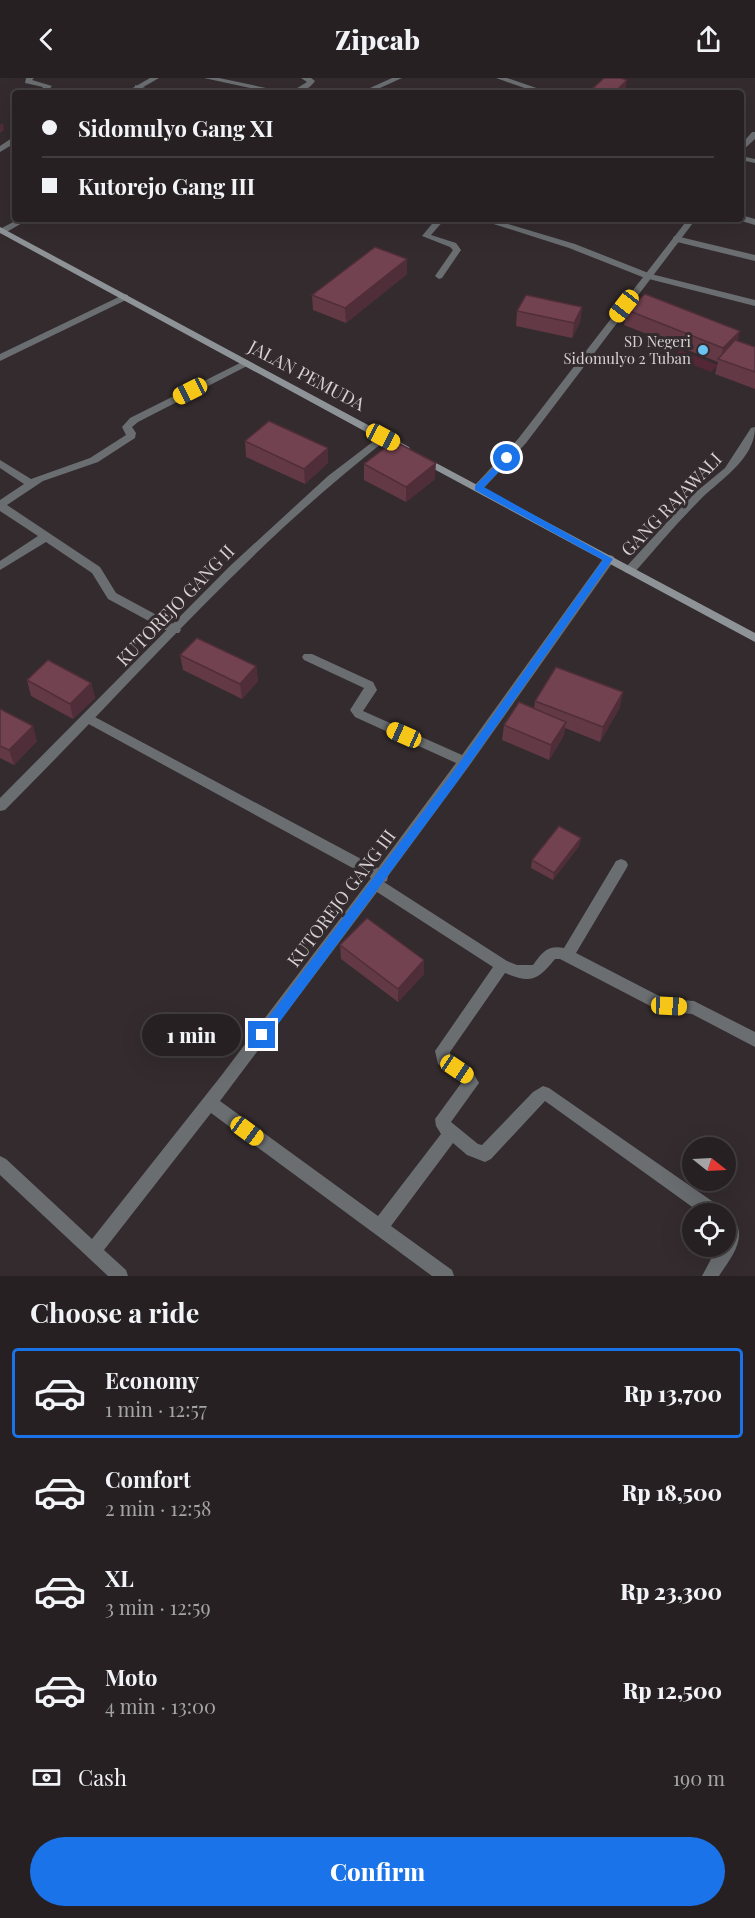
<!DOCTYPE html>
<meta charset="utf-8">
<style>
body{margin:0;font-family:"Playfair Display",serif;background:#322d2f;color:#f1f3f6;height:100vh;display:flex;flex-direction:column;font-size:22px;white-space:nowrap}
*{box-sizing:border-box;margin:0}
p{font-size:20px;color:#a4a3a5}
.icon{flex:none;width:33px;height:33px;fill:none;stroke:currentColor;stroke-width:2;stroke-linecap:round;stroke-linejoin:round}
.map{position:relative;height:1198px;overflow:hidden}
.details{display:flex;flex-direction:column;background:#262022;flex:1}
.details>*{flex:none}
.guide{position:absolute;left:12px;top:12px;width:732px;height:132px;border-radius:6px;box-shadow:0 6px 24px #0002,0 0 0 2px #423e40;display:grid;align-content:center;height:132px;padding:0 30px;background:#262022}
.needle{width:39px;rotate:108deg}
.controls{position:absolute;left:682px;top:1059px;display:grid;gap:12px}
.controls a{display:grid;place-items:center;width:54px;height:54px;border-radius:50%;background:#262022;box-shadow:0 6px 24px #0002,0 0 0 2px #423e40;font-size:30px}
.end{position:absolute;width:27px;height:27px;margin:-14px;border:8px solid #1a73e8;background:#fff;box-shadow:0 0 0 3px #fff}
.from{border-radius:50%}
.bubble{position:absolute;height:42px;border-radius:21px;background:#262022;box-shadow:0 6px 24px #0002,0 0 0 2px #423e40;font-size:20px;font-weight:800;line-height:42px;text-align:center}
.car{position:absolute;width:18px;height:36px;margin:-18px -9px;border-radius:8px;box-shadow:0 0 4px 2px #0007;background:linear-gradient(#f5c518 24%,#345 0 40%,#f5c518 0 76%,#345 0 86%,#f5c518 0)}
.guide b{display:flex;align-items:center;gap:21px;height:57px;font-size:22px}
.guide b+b{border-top:2px solid #423e40}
.guide i{width:15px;height:15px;background:#f1f3f6}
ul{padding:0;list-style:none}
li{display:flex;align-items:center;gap:18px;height:90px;margin:0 12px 9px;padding:0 18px;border:3px solid transparent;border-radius:6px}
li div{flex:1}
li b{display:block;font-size:22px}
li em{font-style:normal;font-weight:800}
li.selected{border-color:#1a73e8}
li>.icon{width:54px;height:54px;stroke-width:1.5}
h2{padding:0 30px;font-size:27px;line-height:72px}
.pay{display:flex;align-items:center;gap:15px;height:66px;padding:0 30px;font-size:22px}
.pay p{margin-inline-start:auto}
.cta{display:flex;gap:12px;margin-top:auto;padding:12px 30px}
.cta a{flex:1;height:69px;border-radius:36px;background:#1a73e8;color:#fff;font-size:24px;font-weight:800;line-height:69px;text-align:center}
header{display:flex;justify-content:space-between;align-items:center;height:78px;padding:0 30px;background:#262022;font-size:27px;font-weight:800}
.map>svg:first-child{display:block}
.green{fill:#542736}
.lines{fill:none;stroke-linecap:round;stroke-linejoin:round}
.lane{fill:#6a6e71;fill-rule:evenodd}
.street{fill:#6a6e71;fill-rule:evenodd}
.secondary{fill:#8d9396;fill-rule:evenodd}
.wall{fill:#633946}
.shaded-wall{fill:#502e39}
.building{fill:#734251;stroke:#502e39;stroke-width:1.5}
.route{fill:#1a73e8}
.poi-dot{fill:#6ac3f1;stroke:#332b2d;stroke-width:2}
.labels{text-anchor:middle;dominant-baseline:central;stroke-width:6;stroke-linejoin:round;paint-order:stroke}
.far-poi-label{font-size:15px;fill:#d6d0d2;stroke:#332b2d;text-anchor:end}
.street-label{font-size:18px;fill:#d6d0d2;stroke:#332b2d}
</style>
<header><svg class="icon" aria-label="back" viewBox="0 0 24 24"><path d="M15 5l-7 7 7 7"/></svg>Zipcab<svg class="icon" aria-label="share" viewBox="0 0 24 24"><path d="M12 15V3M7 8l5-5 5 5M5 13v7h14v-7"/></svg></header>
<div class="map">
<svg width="755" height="1198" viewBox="0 0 755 1198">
<rect width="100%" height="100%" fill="#332b2d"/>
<path class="green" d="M680 272 718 287 711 294 673 279Z"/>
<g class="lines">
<path class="lane" d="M301 0H311L315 3C309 12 299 15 289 15L307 4Z
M392 0H402L369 15H359Z
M135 7 163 15H151L135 11Z
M752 54H755V61L741 74V67Z
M741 78 755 81V85L741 82Z
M741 137 755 141V147L738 142 741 141Z
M19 141H29L5 155H0V151Z
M436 141H445L431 157 456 165 461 172 442 200 439 201 435 198 453 172 450 169 422 158Z
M478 141H491L575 166 651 196 755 222V228L645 200 569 170Z
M676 158 755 177V183L673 163V159Z
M125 216 128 217V221L0 283V276Z
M246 282 249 283V287L138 344 132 349 136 355 135 360 98 384 43 403 7 427 100 489 116 515 179 549 181 552 179 555H171L108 521 92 495 46 464 0 492V483L38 458 0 433V422L24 406 0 390V382L31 401 90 380 126 357 122 349 130 340Z
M755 349C755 383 717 403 697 425 675 447 655 471 634 495H626L624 492 626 489 691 418 725 390 751 350Z
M609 477 613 478 615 481 613 484 469 688 388 798 387 803 384 804 507 883 517 887H533C542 875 547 867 564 870L616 783 621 781 626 783 628 787 626 791 576 875 665 921 694 923 755 954V969L692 936 658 932 560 881H555C538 902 531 906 505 895L450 974V977L472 993 479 1005 451 1044 478 1066 482 1067 533 1014 543 1008 549 1010 722 1130 724 1136H702L545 1023 491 1081 485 1084 467 1077 453 1065 391 1148 452 1192 454 1198H432L211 1035 104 1172 126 1192 128 1198H108L0 1097V1078L6 1081 92 1161 221 998 371 800 85 644 83 641 85 638H93L378 790 456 685 355 639 350 632 364 610 304 582 302 579 304 576H312L373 604 377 612 363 633 462 677 605 478ZM377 814 493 889 435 973 438 986 462 1004 435 1041 436 1048 441 1056 378 1138 220 1023Z
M726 1135C732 1137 733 1139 736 1145 746 1163 729 1182 719 1198H702L718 1168H726V1136H724Z"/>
<path class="street" d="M26 0H34L32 2 52 8 46 15H38L43 9 25 5Z
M150 0H159L133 15H124Z
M204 0H219L290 15H274Z
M496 0H507L551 15H539Z
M12 60H15V65L0 74V68Z
M688 141H696L526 365 482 412H474L473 410 474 408 518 361Z
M383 356 388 359 387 361C352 389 319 417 286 447 188 538 99 638 5 732L0 733V720L230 488 328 398Z"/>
<path class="secondary" d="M0 149 409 369 410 371 409 373H401L0 155Z
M423 378 755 555V564L419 383 418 381 419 379Z"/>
</g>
<path class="wall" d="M626 9 620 15H593V10Z
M407 181V196L346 245 313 232 312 217Z
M582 229 580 244 572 260 516 248 517 233Z
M627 232 738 263 755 269V311L715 296 718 284 624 247Z
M245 363 328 385 305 406 246 379Z
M364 386 435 401 406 424 364 402Z
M180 577 256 588 258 603 242 621 183 592Z
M27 602 91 605 95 620 73 641 31 618Z
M535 623 620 629 600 664 565 650 563 659 549 682 502 662 504 647 534 630Z
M0 631 37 663 14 687 0 680Z
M581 760 579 768 553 802 531 790 532 782Z
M340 867 424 896 398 924 341 881Z"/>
<path class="shaded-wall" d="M627 2 626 9 620 15H614Z
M3 45 4 52 0 55V47Z
M407 181V196L346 245 345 230Z
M582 229 580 244 572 260 574 245Z
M740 253 737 268 721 282 723 270Z
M328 370V385L305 406 304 391Z
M436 385 435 401 406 424V409Z
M256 588 258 603 242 621 240 606Z
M91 605 95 620 73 641 70 626Z
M623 614 620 629 600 664 603 649Z
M566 644 563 659 549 682 551 667Z
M33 648 37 663 14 687 9 672Z
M581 760 579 768 553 802 554 795Z
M424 882V896L398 924V911Z"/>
<path class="building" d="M604 0H620L627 2 614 15 593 10Z
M375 169 407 181 345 230 312 217Z
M645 216 740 253 723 270 627 232Z
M526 217 582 229 574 245 517 233Z
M735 262 755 269V294L718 281Z
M269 343 328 370 304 391 245 363Z
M394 363 436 385 406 409 364 386Z
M197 560 256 588 240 606 180 577Z
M48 582 91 605 70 626 27 602Z
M556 589 623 614 603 649 535 623Z
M519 624 566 644 551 667 504 647Z
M0 631 33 648 9 672 0 668Z
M559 748 581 760 554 795 532 782Z
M367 840 424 882 398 911 340 867Z"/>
<path class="route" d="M505 378 512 380 484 409 613 481 457 704 267 961H258V953L450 698 603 482 475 412V408Z"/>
<circle class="poi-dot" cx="703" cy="272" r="6"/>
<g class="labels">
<g class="far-poi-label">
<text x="691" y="263">SD Negeri<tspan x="691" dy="17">Sidomulyo 2 Tuban</tspan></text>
</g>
<g class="street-label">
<text transform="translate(307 297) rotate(28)">JALAN PEMUDA</text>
<text transform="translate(671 426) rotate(-46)">GANG RAJAWALI</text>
<text transform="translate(175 527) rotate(-46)">KUTOREJO GANG II</text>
<text transform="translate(341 820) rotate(-53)">KUTOREJO GANG III</text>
</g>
</g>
</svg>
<div class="controls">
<a><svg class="needle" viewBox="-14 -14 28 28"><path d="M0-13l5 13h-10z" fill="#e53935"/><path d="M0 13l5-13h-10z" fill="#a4a3a5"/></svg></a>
<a><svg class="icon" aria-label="locate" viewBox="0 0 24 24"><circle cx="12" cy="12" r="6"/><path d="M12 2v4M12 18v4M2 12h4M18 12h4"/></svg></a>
</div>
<i class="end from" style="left:507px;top:380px"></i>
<i class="end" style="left:262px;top:957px"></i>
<div class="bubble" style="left:142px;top:936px;width:99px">1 min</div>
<i class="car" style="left:624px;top:228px;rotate:218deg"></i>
<i class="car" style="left:190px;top:313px;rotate:243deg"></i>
<i class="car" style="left:383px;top:359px;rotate:118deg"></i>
<i class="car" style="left:404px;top:657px;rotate:294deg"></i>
<i class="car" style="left:669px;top:928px;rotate:93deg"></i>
<i class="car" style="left:457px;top:991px;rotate:124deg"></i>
<i class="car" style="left:247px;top:1053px;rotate:126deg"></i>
<div class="guide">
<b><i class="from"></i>Sidomulyo Gang XI</b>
<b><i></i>Kutorejo Gang III</b>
</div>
</div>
<section class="details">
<h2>Choose a ride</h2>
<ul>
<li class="selected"><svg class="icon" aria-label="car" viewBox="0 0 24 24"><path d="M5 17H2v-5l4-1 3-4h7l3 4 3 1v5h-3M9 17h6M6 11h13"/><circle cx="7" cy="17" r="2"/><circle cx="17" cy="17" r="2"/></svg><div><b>Economy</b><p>1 min · 12:57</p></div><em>Rp 13,700</em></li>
<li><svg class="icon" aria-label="car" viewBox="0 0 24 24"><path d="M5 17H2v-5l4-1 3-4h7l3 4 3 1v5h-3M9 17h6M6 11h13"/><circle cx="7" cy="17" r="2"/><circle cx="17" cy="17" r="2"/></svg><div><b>Comfort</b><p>2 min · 12:58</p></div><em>Rp 18,500</em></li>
<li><svg class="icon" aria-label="car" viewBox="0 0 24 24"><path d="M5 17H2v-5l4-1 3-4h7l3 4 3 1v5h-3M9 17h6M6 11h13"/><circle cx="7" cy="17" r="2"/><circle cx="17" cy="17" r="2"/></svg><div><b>XL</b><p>3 min · 12:59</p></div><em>Rp 23,300</em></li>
<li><svg class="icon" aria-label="car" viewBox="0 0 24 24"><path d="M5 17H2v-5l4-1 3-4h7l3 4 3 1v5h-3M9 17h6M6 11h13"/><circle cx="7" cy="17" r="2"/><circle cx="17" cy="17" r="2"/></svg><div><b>Moto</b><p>4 min · 13:00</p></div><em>Rp 12,500</em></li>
</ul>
<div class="pay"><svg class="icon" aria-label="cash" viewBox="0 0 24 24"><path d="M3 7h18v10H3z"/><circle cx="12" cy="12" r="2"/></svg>Cash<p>190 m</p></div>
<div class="cta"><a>Confirm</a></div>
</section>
